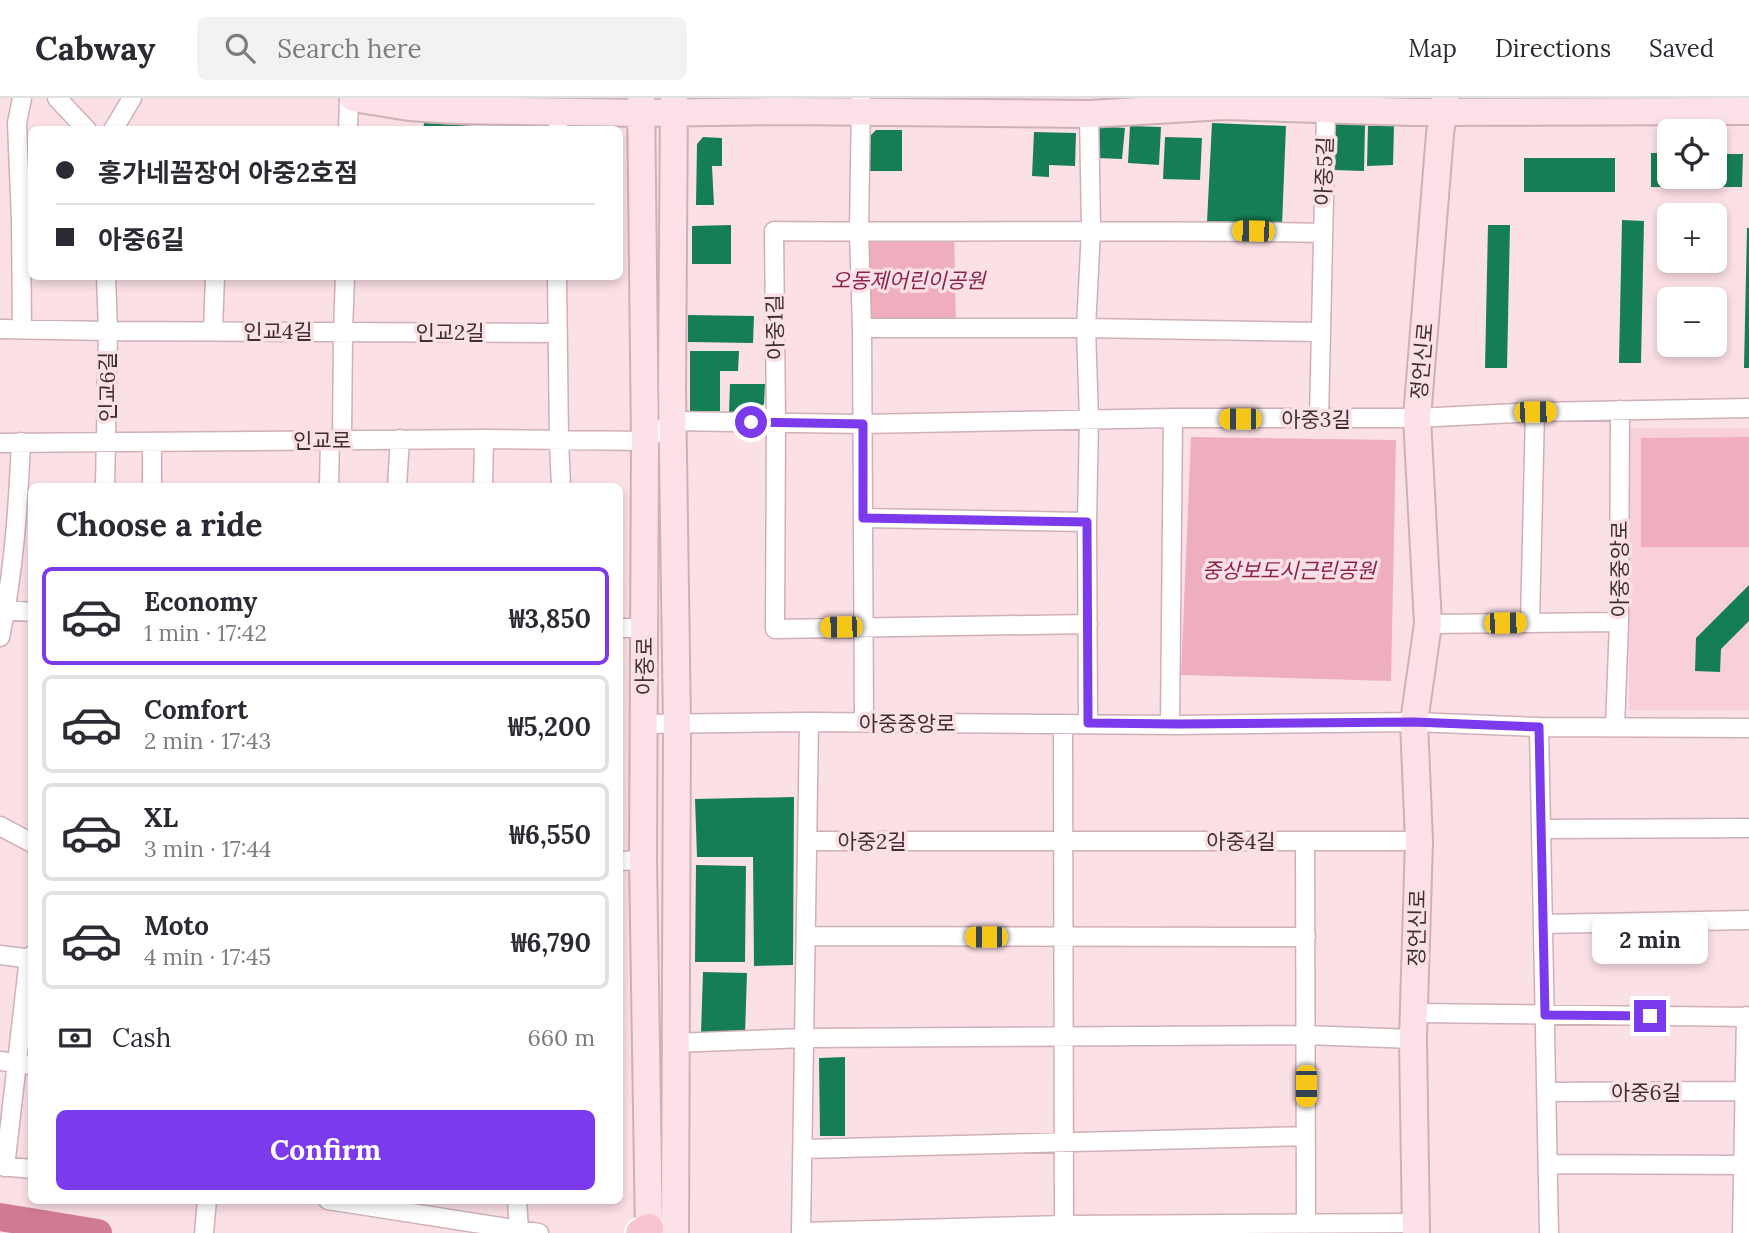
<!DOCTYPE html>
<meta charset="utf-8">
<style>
body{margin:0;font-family:Lora,"Noto Sans KR",serif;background:#f2f2f3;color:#2b2b33;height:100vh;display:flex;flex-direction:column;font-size:26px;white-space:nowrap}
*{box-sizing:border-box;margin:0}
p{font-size:23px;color:#7c7c81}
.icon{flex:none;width:38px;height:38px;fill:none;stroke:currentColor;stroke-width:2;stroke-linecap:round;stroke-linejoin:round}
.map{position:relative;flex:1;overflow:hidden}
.panel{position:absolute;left:28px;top:385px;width:595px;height:721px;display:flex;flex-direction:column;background:#fff;border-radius:10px;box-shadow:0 4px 10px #0003}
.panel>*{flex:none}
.guide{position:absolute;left:28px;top:28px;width:595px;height:154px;border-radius:10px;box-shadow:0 4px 10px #0003;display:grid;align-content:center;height:154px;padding:0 28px;background:#fff}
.tools{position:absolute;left:1657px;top:21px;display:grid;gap:14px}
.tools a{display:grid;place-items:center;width:70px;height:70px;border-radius:10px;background:#fff;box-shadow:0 4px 10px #0003;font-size:35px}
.end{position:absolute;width:32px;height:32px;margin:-16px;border:9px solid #7c3aed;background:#fff;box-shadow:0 0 0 4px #fff}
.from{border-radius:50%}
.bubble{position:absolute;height:49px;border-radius:10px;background:#fff;box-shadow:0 4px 10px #0003;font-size:23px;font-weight:700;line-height:49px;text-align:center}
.car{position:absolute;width:21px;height:42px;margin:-21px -10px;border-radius:9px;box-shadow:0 0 5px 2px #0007;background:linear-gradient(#f5c518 24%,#345 0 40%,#f5c518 0 76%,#345 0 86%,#f5c518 0)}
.guide b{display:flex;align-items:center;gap:24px;height:66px;font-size:26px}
.guide b+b{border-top:2px solid #e1e1e2}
.guide i{width:18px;height:18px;background:#2b2b33}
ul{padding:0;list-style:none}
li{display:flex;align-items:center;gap:21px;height:98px;margin:0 14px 10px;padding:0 14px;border:4px solid #e1e1e2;border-radius:10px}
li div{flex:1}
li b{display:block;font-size:26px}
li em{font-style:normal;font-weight:700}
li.selected{border-color:#7c3aed}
li>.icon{width:63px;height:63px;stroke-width:1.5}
h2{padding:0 28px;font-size:32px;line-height:84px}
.pay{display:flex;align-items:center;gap:18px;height:77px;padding:0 28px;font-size:26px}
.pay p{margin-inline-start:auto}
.cta{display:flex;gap:14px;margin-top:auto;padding:14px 28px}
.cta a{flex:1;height:80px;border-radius:10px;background:#7c3aed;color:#fff;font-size:28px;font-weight:700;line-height:80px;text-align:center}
header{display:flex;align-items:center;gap:42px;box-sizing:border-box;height:98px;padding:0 35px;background:#fff;border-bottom:2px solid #e1e1e2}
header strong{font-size:33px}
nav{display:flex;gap:38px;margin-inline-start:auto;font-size:24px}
.search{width:490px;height:63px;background:#f2f2f3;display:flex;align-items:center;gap:18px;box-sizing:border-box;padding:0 24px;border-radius:10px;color:#7c7c81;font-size:26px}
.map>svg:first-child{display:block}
.built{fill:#f9d0d9}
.green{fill:#eeaebe}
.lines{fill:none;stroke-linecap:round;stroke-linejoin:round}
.river{stroke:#d17a93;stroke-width:28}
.building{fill:#167e55}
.street-casing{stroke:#cfb0b7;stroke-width:21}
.secondary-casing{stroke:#cfb0b7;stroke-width:30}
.primary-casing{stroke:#fff;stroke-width:32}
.street{stroke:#fff;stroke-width:18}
.secondary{stroke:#fce2e8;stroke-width:26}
.primary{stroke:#f9c4d2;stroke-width:28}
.route{stroke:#7c3aed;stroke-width:9}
.labels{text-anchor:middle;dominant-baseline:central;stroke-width:7;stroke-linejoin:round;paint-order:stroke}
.street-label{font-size:21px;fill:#3d3033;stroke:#fbe0e6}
.park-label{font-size:21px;font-style:italic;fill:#8b244b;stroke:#fbe0e6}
</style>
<header>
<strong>Cabway</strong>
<div class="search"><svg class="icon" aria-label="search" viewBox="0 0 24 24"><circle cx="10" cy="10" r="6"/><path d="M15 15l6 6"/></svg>Search here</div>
<nav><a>Map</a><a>Directions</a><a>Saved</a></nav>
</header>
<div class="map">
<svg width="1749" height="1135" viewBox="0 0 1749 1135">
<rect width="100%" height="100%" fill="#fbe0e6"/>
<path class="built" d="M1629 330H1749V612H1629Z"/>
<path class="green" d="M954 133 956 231 862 230 859 134Z
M1191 339 1396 342 1391 583 1181 577Z
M1749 339V449H1641V340Z"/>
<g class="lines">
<path class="river" d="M0 1119 98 1135"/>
</g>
<path class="building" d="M424 25 490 29V32H423Z
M1212 25 1286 28 1282 127 1207 124Z
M1332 26H1365L1364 73 1333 72Z
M1099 28 1125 30 1122 61 1097 60Z
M1130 28 1161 29 1159 67 1128 65Z
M1368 28H1394L1393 67 1367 68Z
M876 32H902V73H868V40Z
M1034 34 1076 35 1075 68 1049 67V79L1032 78Z
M703 39 722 40V68H712L714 107H696L697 46Z
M1165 39 1202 40 1200 82 1163 81Z
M1651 55H1670V79H1715V56H1743L1742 89H1651Z
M1524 60H1615V94H1524Z
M1622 122 1644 123 1641 265H1619Z
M731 127V166H692V128Z
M1488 127H1510L1507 270H1485Z
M1747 130H1749V270H1744Z
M688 217 754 218 753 245 688 244Z
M690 253H739L738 273H720V313H690Z
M730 286H765L764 306 755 314H729Z
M1749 487V523L1721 551 1720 574 1695 573 1696 540Z
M794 699 793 867 754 868 753 759H697L695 701Z
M696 767 746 768 745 864H695Z
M703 874 747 875 745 937 701 935Z
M845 959V1038H820L819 960Z"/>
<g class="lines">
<g class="street-casing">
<path id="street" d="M22 0 17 25 21 122 22 231
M57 0 87 32
M861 0 859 134 862 230 864 624
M113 32 132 0
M348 32 349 0
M558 32V14
M557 178 559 343 561 388
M862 230H1086L1320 234
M0 231 108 233 558 235
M213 233 215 178
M1319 321 1326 11
M342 342 343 233 345 178
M0 345 484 341 645 343 673 323 863 326 1173 320H1417L1535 314 1749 310
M105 388 108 233 106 178
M152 388V344
M329 388 330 342
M397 388 400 341
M483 388 484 341
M863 420 1087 424
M6 512 32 514
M1530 524 1535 314
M1088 526 775 531 776 324 774 133C957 135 1140 131 1323 135
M1428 526 1619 524
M620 530H644
M0 539C14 475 18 410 21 344
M1088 625 1087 424 1089 322 1086 230 1091 132 1089 16
M645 626 809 624 1178 627 1414 624 1539 629 1749 630
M1063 626 1064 1135
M1170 626 1173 320
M1539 629 1549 1135
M1615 629 1619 524 1620 312
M0 728 32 745
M1541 731 1749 730
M807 743H1419
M1305 743 1306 1126
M620 763 643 762
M1543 826 1749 822
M806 838 1306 839
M0 857 32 861
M1415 915 1749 919
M675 945 804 940 1306 937 1413 941
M0 963 32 967
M1547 994 1745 993
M803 1051 1306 1038
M1548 1066 1743 1067
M0 1068 32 1071
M5 1069 29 860 32 857
M328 1102 539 1135
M517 1102 519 1131
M801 1134 1064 1127 1416 1125
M204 1135 207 1102
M801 1135 809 624
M1742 1135 1746 918"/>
</g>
<g class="secondary-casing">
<path id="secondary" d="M353 0 409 9 453 12 641 15 782 13 1089 16 1224 8 1410 14 1749 13
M641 0 645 343 643 762 649 1135
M674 0 672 291 677 626 675 1135
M1416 1135 1413 941 1419 743 1414 624 1428 526 1417 320 1440 36 1445 0"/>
</g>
<g class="primary-casing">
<path id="primary" d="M640 1135 649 1130"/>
</g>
<use href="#street" class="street"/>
<use href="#secondary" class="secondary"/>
<use href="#primary" class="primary"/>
</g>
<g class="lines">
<path class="route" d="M751 324 863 326V420L1087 424 1088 625 1178 626 1414 624 1539 629 1545 917 1650 918"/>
</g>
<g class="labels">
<g class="street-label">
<text transform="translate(1324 73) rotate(-88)">아중5길</text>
<text transform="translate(775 229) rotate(-91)">아중1길</text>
<text x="278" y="233">인교4길</text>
<text x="450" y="234">인교2길</text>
<text transform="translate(1422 263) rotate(-85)">정언신로</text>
<text transform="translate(107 289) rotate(-90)">인교6길</text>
<text x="1316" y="321">아중3길</text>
<text x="322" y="342">인교로</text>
<text transform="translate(1619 471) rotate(-90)">아중중앙로</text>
<text transform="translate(644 568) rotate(-90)">아중로</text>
<text x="907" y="625">아중중앙로</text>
<text x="872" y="743">아중2길</text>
<text x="1241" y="743">아중4길</text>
<text transform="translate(1417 830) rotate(-89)">정언신로</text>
<text x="1646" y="994">아중6길</text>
</g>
<g class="park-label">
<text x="908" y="182">오동제어린이공원</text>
<text x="1289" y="472">중상보도시근린공원</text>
</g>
</g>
</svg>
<div class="tools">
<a><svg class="icon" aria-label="locate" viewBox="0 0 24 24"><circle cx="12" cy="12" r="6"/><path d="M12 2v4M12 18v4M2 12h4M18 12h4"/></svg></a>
<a>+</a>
<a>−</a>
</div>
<i class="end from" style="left:751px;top:324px"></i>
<i class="end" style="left:1650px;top:918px"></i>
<div class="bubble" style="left:1592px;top:817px;width:116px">2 min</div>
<i class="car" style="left:1253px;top:133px;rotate:271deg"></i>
<i class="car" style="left:1535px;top:314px;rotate:89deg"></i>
<i class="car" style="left:1240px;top:321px;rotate:270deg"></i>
<i class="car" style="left:1505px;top:525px;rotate:89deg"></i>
<i class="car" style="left:841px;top:529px;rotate:269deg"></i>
<i class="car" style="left:986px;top:839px;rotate:270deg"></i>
<i class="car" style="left:1306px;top:988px;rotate:180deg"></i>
<div class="guide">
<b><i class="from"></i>홍가네꼼장어 아중2호점</b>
<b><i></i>아중6길</b>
</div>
<section class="panel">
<h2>Choose a ride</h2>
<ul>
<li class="selected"><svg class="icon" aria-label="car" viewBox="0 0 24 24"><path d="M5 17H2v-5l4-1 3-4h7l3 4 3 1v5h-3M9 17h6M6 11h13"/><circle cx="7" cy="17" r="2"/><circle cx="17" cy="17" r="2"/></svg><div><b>Economy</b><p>1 min · 17:42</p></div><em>₩3,850</em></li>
<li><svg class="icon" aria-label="car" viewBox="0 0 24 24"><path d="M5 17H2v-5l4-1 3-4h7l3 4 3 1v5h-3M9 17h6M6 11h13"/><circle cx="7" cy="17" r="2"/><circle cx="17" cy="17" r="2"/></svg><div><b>Comfort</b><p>2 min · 17:43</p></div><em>₩5,200</em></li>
<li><svg class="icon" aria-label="car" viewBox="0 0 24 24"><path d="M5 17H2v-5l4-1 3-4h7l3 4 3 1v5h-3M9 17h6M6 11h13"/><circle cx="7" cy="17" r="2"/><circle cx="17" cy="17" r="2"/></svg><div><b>XL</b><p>3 min · 17:44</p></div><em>₩6,550</em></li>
<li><svg class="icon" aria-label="car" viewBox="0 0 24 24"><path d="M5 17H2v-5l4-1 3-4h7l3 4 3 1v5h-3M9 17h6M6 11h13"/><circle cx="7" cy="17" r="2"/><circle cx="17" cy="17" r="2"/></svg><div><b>Moto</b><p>4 min · 17:45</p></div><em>₩6,790</em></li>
</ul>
<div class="pay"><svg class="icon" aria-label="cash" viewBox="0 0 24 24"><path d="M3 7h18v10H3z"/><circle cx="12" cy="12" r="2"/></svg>Cash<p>660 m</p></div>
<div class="cta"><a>Confirm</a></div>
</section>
</div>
